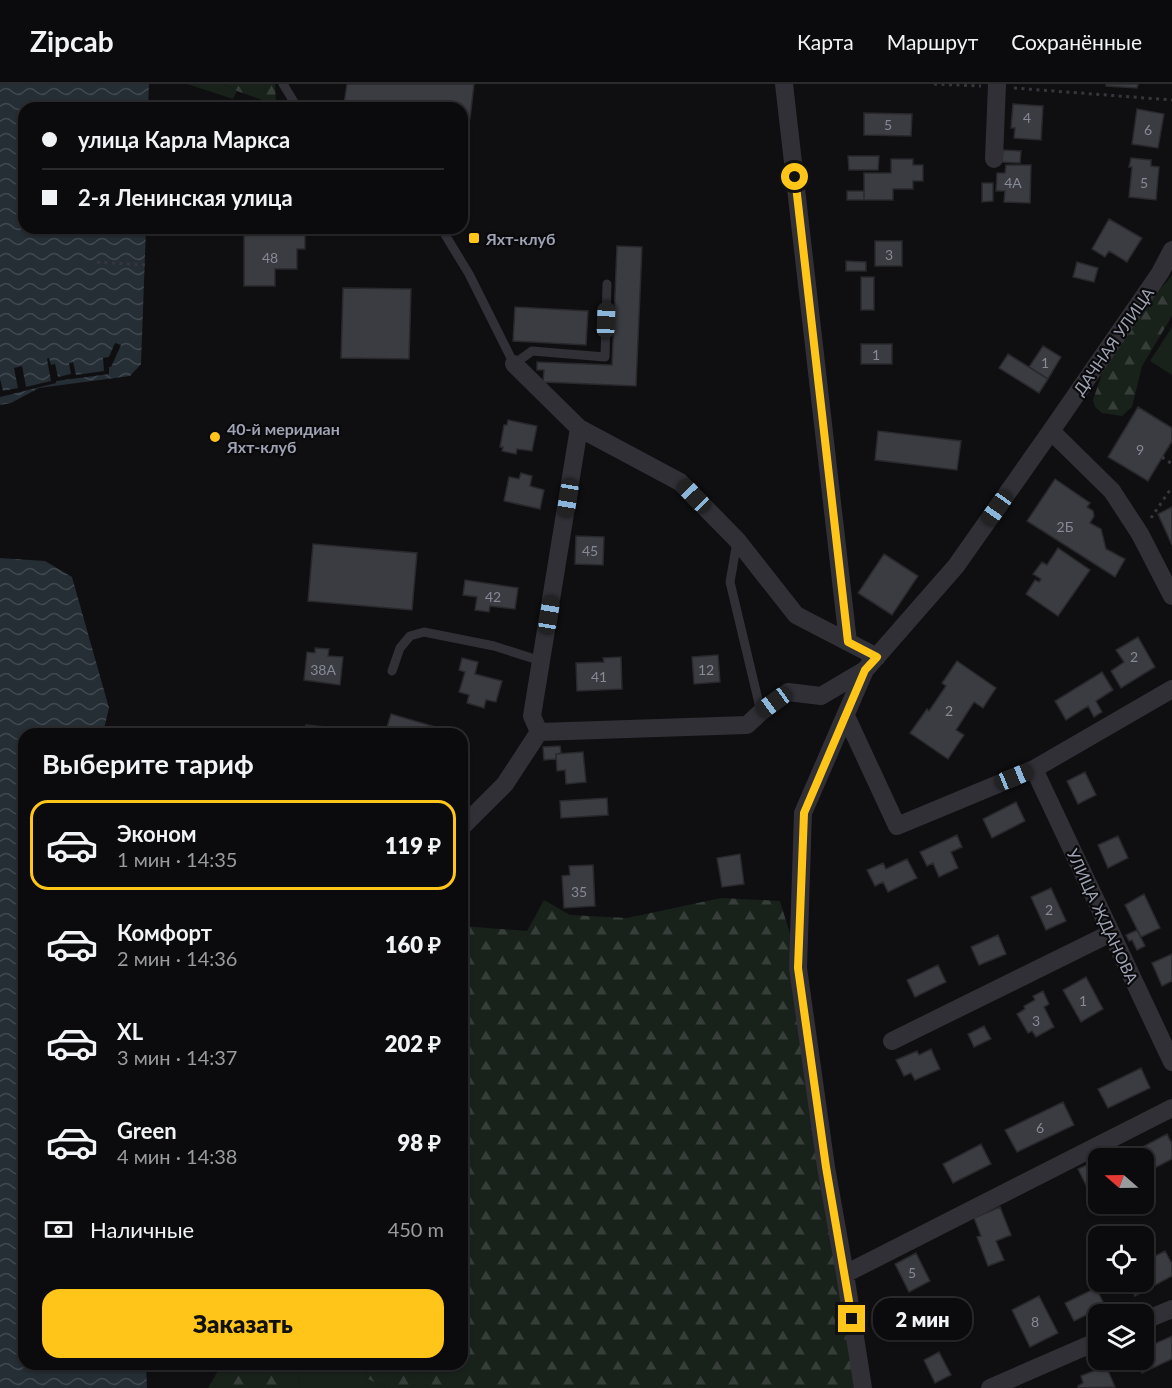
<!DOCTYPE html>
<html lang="ru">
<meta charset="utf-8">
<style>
body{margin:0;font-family:Lato,sans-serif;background:#19191b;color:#f1f3f6;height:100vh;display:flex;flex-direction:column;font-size:22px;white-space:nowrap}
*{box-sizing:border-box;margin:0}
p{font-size:20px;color:#9a9b9d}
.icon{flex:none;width:33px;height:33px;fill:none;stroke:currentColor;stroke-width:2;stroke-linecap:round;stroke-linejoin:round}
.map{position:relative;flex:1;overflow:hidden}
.sheet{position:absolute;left:18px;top:644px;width:450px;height:642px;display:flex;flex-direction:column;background:#0b0b0d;border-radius:18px;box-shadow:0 2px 4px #0004,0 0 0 2px #2b2b2e}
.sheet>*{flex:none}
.top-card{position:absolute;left:18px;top:18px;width:450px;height:132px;border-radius:18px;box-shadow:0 2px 4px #0004,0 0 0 2px #2b2b2e;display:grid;align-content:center;height:132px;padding:0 24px;background:#0b0b0d}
.needle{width:39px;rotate:290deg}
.controls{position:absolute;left:1088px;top:1064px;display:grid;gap:12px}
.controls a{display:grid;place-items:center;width:66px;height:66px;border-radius:12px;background:#0b0b0d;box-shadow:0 2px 4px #0004,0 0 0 2px #2b2b2e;font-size:30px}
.end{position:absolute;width:27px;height:27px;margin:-14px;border:8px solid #ffc619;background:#111;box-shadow:0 0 0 3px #111}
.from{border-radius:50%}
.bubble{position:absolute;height:42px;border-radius:18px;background:#0b0b0d;box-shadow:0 2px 4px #0004,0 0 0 2px #2b2b2e;font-size:20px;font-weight:800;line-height:42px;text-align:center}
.car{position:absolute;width:18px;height:36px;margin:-18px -9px;border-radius:8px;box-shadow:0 0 4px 2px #0007;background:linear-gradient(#222 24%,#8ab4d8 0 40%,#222 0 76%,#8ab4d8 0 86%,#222 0)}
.top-card b{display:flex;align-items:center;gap:21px;height:57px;font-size:22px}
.top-card b+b{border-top:2px solid #2b2b2e}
.top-card i{width:15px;height:15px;background:#f1f3f6}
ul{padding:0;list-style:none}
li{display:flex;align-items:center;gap:18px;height:90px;margin:0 12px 9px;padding:0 12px;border:3px solid transparent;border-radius:18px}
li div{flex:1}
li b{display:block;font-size:22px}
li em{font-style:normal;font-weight:800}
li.active{border-color:#ffc619}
li>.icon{width:54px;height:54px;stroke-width:1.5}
h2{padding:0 24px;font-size:27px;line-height:72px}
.pay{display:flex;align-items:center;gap:15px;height:66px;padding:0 24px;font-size:22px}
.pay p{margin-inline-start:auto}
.cta{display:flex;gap:12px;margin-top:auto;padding:12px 24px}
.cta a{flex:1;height:69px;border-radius:18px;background:#ffc619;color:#111;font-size:24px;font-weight:800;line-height:69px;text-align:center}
header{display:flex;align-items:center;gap:36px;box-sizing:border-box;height:84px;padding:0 30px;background:#0b0b0d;border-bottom:2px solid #2b2b2e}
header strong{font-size:28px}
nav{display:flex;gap:33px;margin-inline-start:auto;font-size:21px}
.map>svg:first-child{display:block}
.green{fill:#19211b}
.forest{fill:url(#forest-firs)}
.water{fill:url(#water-waves)}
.pier{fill:#0f0f11}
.building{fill:#3b3c41;stroke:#29292d;stroke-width:1.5}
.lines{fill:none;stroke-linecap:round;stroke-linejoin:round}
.path{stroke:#36373d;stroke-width:3;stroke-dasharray:3 4.5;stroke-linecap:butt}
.lane{stroke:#303036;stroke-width:9}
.street{stroke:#303036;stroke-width:18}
.route{stroke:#ffc619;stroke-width:8}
.poi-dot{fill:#ffc619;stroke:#0a0a0c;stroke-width:2}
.labels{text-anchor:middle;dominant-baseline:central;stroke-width:4.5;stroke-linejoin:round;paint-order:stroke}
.number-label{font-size:14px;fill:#868996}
.poi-label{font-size:16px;font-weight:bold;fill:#9fa3b3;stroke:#0a0a0c;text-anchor:start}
.street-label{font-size:16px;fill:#9fa3b3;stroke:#0a0a0c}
</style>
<header>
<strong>Zipcab</strong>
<nav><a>Карта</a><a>Маршрут</a><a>Сохранённые</a></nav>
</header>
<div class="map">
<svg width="1172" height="1304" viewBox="0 0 1172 1304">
<defs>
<pattern id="forest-firs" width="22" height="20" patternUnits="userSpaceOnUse" patternTransform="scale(1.5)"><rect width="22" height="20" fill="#19211b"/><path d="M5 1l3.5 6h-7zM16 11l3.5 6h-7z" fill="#373e3a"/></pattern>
<pattern id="water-waves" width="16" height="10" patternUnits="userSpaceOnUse" patternTransform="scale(1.5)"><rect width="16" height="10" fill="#252d35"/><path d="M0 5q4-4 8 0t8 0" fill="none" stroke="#414850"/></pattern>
</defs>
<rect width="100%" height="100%" fill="#0f0f11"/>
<path class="green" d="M187 0H224L237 7 233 15Z
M1172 243V291L1150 277Z
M297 1280H367L366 1294 386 1304H300Z"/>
<path class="forest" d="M224 0H275L276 21 237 7Z
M1172 192V232L1142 282 1132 323 1122 332 1102 329 1095 323 1093 316 1104 284 1158 207Z
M721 814 780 817 790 850 855 1304H386L366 1294 367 1280H462V842L527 847 544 816 570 831 627 834Z
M222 1280H297L300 1304H208Z"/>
<path class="water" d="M0 0H149L148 24H24V144H146L141 280 130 292 39 304 11 319 0 321Z
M0 474 45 477 72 493 109 624 103 649 24 650V1280H146L147 1304H0Z"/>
<path class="pier" d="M115 259 121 261 111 283H109V290L56 297V299L0 313V295L3 307 18 304 14 284 22 282 26 303 51 297 47 275 49 274 51 281 55 280 58 293 71 290 69 279 73 278 76 291 104 287 103 274 109 273Z"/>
<path class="building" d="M347 0H474L470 35 462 34V24H379L344 20Z
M1106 0H1138L1137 4 1106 2Z
M1013 20 1043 22 1041 56 1014 54 1015 44H1011Z
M1137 25 1164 30 1158 64 1132 60Z
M864 29 912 30 911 52 864 51Z
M1003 66 1021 67 1020 79 1002 78Z
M848 72H879L878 86H849Z
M1131 74 1151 76V82L1159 83 1156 116 1129 113 1132 83H1129Z
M891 75H913V81H923V97H913V105H893V116H864V89H891Z
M1006 81H1031L1030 119 1004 118 1005 107H996L997 89H1005Z
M982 99H993V117L982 118Z
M847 107H864V116H847Z
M1109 135 1142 154 1127 178 1109 167 1105 173 1092 165Z
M244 144H297V146H305V165H297V185H275V202H244Z
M875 157H902V182H875Z
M617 162 642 163 636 302 543 298 544 286H537V278L612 281Z
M846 177 866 178V187H846Z
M1077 178 1098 184 1094 198 1073 193Z
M861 193H874V226H861Z
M343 204 411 205 409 275 341 274Z
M515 223 588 227 586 261 513 257Z
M861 260H892V280H861Z
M1043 262 1061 273 1048 295 1029 283Z
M1008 270 1048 295 1039 309 999 284Z
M1138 323 1172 344V357L1148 397 1108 373Z
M508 336 537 342 532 367 517 365 516 370 502 367 503 363H500L504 341H507Z
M878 347 961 357 957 386 875 376Z
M521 389 532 392 530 402 544 406 540 425 504 417 509 393 519 395Z
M1055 395 1090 419 1087 423 1093 427 1094 432 1090 439 1101 445 1106 465 1125 475 1115 493 1027 437Z
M1172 423V461L1158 430Z
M576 452 604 453 603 481 575 480Z
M313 460 417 469 412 526 308 517Z
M1058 464 1090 486 1058 532 1026 510 1035 496 1039 498 1041 495 1033 490 1042 478 1047 481Z
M884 470 918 492 892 531 858 509Z
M465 496 518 504 515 525 490 522 489 528 475 526 477 513 463 511Z
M1138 553 1155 583 1121 604 1111 587 1124 578 1116 566Z
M315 564 329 565 328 572 343 573 340 601 304 596 307 568 315 569Z
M718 571 720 598 694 600 692 573Z
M621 573 622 605 577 607 576 579 604 578 603 574Z
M462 574 478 578 475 590 502 597 496 618 486 616 484 624 467 619 469 611 459 608 465 588 459 586Z
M957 577 996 604 983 624 974 618 956 646 964 651 948 675 910 649 927 625 929 627 946 602 942 599Z
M1102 588 1113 606 1096 617 1102 628 1094 633 1088 622 1066 636 1055 617Z
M391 630 439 644 438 650H385Z
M306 641 325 643 324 650H305Z
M560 662 561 669 556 670V675L544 676 543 663Z
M583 668 586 698 566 700 565 686 557 687 556 670Z
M1085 688 1096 711 1078 720 1067 697Z
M607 714 608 731 561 734 560 717Z
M1016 718 1025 737 992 754 983 735Z
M957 751 962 763 951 768 958 784 939 793 933 779 927 782 920 768Z
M1118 752 1128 774 1108 784 1098 761Z
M740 770 744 800 722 803 717 774Z
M907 775 917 794 888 808 883 798 875 802 867 786 883 779 886 785Z
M593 781 595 822 564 824 562 792 570 791 569 782Z
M1051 804 1066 837 1046 846 1031 813Z
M1144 810 1160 844 1141 853 1125 821Z
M1137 846 1145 862 1137 866 1132 856 1129 857 1126 851Z
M998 851 1006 870 979 881 971 863Z
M1172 870V897L1162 902 1152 879Z
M938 881 946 898 915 913 907 896Z
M1086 893 1103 925 1081 938 1063 906Z
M1043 907 1049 920 1044 923 1054 943 1036 953 1032 947 1028 949 1017 930 1025 925 1024 922 1035 916 1033 912Z
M984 942 991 955 974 963 968 950Z
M931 965 940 985 915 996 911 989 904 992 896 976 917 967 919 971Z
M1141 984 1150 1004 1108 1024 1098 1005Z
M1063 1018 1074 1041 1017 1068 1005 1046Z
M1167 1050 1172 1060V1075L1145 1089 1143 1086V1074H1136L1133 1068Z
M981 1060 991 1080 953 1099 943 1080Z
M1098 1076V1097L1087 1103 1078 1085Z
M1000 1123 1011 1151 996 1157 1004 1176 988 1182 977 1153 981 1152 974 1134Z
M1165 1167 1172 1180V1192L1135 1212 1127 1197H1143V1178Z
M916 1169 930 1197 909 1208 895 1180Z
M1096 1204 1105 1222 1074 1237 1065 1219Z
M1039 1212 1058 1249 1030 1263 1012 1226Z
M1172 1252V1275L1142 1289 1136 1275H1143V1265Z
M939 1268 951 1291 935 1299 924 1276Z
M1106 1282 1115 1303 1078 1304V1302L1083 1299 1081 1292Z"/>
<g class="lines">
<path class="path" d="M934 0 981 2
M1014 4 1172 16
M97 178 145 181
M1162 373 1172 380
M1151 434 1172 403"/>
<path class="lane" d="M283 0 297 23 300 24
M441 144 469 190 514 280 532 267 605 273 607 200
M737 458 730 498 761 628
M392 587 400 564 410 552 424 548 494 562 541 577"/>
<path class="street" d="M784 0 848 558
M994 75 997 0
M514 280 579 344 680 398 737 456 796 531 877 573
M1051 347 1112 407 1140 450 1172 512
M846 632 897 742 1034 685 1172 605
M539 648 747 641 761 628 788 608 821 612 865 586
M1034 685 1172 978
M462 743 505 700 539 648 532 632 579 344
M892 957 1111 849
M845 1190 1172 1024
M1143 1237 1172 1225
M863 1304 845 1190 826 1083 798 884 803 729 865 586 956 482 1051 347 1160 189 1172 166
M990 1304 1098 1257"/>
</g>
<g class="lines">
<path class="route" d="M795 93 848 558 877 573 865 586 804 729 798 884 826 1083 852 1235"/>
</g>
<g class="poi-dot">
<rect x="468" y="148" width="12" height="12" rx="3"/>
<circle cx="215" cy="353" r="6"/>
</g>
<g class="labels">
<g class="number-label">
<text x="1027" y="33">4</text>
<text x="888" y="40">5</text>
<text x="1148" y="45">6</text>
<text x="1013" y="98">4А</text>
<text x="1144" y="98">5</text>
<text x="889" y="170">3</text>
<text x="270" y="173">48</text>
<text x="876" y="270">1</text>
<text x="1045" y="278">1</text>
<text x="1140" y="365">9</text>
<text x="1065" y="442">2Б</text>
<text x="590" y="466">45</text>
<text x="493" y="512">42</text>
<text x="1134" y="572">2</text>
<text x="323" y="585">38А</text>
<text x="706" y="585">12</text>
<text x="599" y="592">41</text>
<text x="949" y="626">2</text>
<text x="579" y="807">35</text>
<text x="1049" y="825">2</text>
<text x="1083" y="916">1</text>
<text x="1036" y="936">3</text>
<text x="1040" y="1043">6</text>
<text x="912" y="1188">5</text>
<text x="1035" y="1237">8</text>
</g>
<g class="poi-label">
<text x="486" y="154">Яхт-клуб</text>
<text x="227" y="344">40-й меридиан<tspan x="227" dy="18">Яхт-клуб</tspan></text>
</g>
<g class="street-label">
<text transform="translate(1113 257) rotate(-55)">ДАЧНАЯ УЛИЦА</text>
<text transform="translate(1103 832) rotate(65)">УЛИЦА ЖДАНОВА</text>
</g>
</g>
</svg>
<div class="controls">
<a><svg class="needle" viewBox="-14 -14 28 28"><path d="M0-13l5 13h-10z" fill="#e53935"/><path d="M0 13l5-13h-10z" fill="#9a9b9d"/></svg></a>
<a><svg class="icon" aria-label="locate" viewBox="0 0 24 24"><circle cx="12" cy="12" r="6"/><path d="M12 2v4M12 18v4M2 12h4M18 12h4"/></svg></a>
<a><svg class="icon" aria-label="layers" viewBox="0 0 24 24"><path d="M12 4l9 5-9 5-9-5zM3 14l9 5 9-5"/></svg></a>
</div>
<i class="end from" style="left:795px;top:93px"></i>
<i class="end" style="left:852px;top:1235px"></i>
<div class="bubble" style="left:873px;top:1214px;width:99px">2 мин</div>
<i class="car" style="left:606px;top:236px;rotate:2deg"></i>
<i class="car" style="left:694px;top:412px;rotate:316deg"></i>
<i class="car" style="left:568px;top:414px;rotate:189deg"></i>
<i class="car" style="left:997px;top:424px;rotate:215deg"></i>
<i class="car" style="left:549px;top:531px;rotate:9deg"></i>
<i class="car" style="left:774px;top:618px;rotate:234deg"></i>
<i class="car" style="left:1014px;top:693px;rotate:68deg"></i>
<div class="top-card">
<b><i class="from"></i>улица Карла Маркса</b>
<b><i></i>2-я Ленинская улица</b>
</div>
<section class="sheet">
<h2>Выберите тариф</h2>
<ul>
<li class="active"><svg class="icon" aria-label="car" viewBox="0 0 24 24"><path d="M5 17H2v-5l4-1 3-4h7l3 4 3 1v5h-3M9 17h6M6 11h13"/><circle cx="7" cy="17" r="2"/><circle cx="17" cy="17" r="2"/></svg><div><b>Эконом</b><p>1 мин · 14:35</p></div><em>119 ₽</em></li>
<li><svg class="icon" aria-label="car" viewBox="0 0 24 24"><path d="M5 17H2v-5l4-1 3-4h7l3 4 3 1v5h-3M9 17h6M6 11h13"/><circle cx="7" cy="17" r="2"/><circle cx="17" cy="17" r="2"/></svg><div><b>Комфорт</b><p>2 мин · 14:36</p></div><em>160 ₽</em></li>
<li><svg class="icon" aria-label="car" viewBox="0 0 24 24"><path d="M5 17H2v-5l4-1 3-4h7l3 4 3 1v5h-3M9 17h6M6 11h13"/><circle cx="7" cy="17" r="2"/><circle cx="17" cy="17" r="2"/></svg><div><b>XL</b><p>3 мин · 14:37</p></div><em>202 ₽</em></li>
<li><svg class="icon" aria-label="car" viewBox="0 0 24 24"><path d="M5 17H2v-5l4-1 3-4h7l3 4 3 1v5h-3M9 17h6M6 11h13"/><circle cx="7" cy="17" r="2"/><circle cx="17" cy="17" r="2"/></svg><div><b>Green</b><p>4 мин · 14:38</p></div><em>98 ₽</em></li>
</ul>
<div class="pay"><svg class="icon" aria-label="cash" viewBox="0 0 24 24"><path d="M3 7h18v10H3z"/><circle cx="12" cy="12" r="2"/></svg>Наличные<p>450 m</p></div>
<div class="cta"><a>Заказать</a></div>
</section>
</div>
